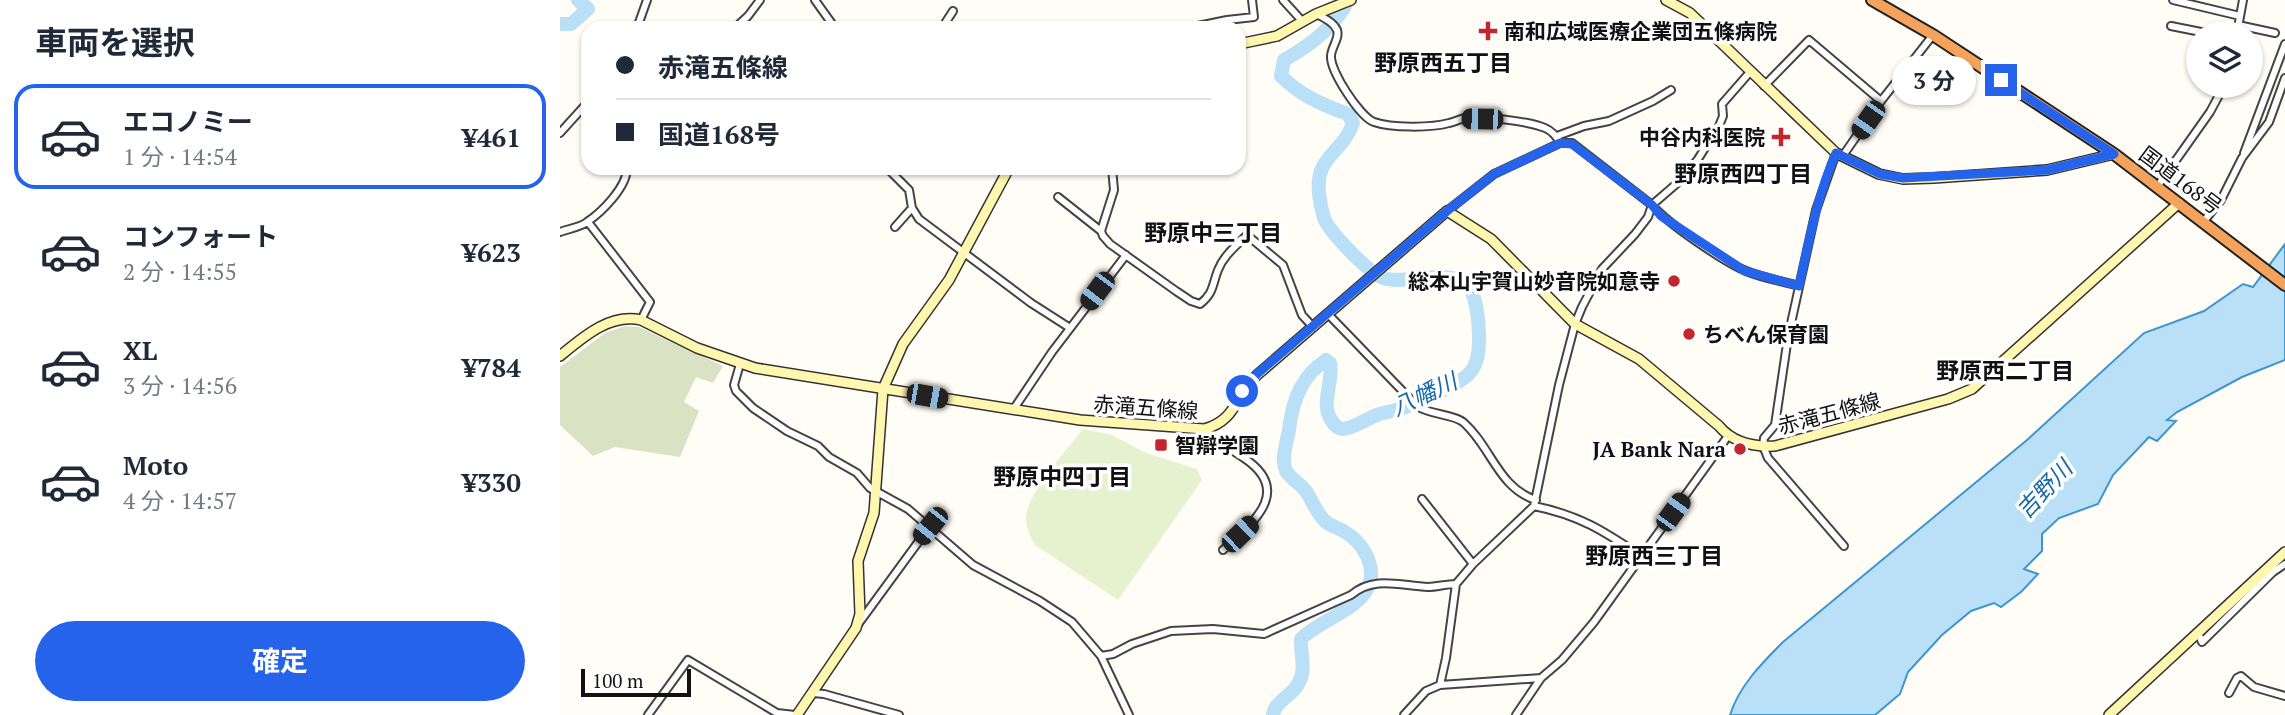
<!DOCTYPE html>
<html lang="ja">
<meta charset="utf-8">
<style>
body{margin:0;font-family:"PT Serif","Noto Sans JP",serif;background:#f2f2f3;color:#1f2937;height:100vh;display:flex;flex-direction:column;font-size:26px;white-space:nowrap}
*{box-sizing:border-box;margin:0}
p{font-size:23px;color:#747a83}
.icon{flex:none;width:38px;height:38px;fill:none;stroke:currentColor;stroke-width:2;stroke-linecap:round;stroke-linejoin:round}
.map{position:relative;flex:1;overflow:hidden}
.side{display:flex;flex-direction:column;background:#fff;width:560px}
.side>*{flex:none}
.banner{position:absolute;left:21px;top:21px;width:665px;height:154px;border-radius:21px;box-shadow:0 2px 5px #0004;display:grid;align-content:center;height:154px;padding:0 35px;background:#fff}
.controls{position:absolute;left:1626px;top:21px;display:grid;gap:14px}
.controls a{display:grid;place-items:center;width:77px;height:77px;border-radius:50%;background:#fff;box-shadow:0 2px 5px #0004;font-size:35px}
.scale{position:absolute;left:21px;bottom:18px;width:110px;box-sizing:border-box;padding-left:7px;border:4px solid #111;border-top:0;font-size:19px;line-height:24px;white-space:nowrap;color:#111;-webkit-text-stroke:5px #fff;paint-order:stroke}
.end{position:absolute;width:32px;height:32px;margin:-16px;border:9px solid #2563eb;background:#fff;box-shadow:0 0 0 4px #fff}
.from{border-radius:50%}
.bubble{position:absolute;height:49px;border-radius:24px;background:#fff;box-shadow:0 2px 5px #0004;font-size:23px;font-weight:700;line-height:49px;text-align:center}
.car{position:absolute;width:21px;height:42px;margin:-21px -10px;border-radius:9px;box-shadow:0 0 5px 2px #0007;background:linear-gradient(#222 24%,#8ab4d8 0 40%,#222 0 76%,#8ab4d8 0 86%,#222 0)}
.banner b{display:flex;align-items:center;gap:24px;height:66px;font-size:26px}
.banner b+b{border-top:2px solid #e0e1e3}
.banner i{width:18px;height:18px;background:#1f2937}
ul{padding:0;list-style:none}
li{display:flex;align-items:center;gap:21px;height:105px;margin:0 14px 10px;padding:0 21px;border:4px solid transparent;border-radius:21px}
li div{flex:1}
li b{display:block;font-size:26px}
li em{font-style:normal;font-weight:700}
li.current{border-color:#2563eb}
li>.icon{width:63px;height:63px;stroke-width:1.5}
h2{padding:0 35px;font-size:32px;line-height:84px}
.cta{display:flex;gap:14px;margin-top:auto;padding:14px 35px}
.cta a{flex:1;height:80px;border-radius:42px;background:#2563eb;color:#fff;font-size:28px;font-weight:700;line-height:80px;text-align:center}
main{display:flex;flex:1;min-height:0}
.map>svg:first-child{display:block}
.cemetery{fill:#d9e3c4}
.pitch{fill:#e6f2cf}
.water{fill:#b9e0f7;stroke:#3f96cf;stroke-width:2}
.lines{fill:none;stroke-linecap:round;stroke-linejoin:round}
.river{stroke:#b9e0f7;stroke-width:14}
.street-casing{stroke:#444;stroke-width:10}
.secondary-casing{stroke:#333;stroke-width:12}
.highway-casing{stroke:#222;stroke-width:14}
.street{stroke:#fff;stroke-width:6}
.secondary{stroke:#fff6b0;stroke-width:9}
.highway{stroke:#f5a25d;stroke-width:10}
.route{stroke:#2563eb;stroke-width:9}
.poi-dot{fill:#c4262e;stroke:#fff;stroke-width:2.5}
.labels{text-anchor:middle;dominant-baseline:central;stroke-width:7;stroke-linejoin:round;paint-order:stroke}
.poi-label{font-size:21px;font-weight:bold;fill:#111;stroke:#fff;text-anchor:start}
.street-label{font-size:21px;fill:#111;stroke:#fff}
.neighbourhood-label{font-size:23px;font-weight:bold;fill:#111;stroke:#fff}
.water-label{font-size:23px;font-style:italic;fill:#1768a6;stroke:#fff}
</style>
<main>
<section class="side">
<h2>車両を選択</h2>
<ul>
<li class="current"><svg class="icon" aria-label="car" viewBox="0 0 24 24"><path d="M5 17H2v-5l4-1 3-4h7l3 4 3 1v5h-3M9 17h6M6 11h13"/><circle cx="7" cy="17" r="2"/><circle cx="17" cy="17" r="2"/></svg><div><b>エコノミー</b><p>1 分 · 14:54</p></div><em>¥461</em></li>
<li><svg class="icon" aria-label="car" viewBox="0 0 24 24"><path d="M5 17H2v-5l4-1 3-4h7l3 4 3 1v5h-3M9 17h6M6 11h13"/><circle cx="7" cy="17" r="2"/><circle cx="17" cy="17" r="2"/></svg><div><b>コンフォート</b><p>2 分 · 14:55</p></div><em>¥623</em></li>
<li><svg class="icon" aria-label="car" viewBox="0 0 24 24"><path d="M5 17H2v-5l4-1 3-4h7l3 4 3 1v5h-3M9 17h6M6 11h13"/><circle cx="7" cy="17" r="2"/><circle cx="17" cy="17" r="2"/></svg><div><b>XL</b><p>3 分 · 14:56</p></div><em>¥784</em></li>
<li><svg class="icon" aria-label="car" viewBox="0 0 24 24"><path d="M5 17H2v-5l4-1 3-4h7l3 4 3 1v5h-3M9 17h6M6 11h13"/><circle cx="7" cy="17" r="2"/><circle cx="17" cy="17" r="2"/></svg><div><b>Moto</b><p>4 分 · 14:57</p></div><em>¥330</em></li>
</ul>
<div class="cta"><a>確定</a></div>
</section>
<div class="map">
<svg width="1725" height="715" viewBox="0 0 1725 715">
<rect width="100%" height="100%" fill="#fffdf5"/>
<path class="cemetery" d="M65 326 79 327 163 366 153 383 136 377 124 402 139 411 120 457 55 447 33 456 0 425V367L45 333Z"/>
<path class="pitch" d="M523 429 552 435 586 453 637 469 642 480 558 600 475 545C471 537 466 529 466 519 466 493 507 450 523 429Z"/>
<path class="water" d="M1725 244V360L1682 377 1617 412 1607 420 1616 421 1597 441 1589 437 1553 475 1538 504 1499 518 1482 534V551L1464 569 1478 574 1461 592 1441 607 1434 603 1411 611 1382 635 1348 672 1340 694 1315 715H1170C1179 686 1202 663 1223 642L1467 440 1584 333 1644 311 1683 284 1693 287Z"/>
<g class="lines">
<path class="river" d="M0 24H11L28 9 18 0
M713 715C715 701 732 696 738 684 747 670 740 654 741 639 760 619 802 610 810 582 815 563 801 541 785 532 779 528 771 526 766 522 757 515 752 499 745 490 740 484 730 478 726 471 720 457 729 437 730 423 734 397 743 375 766 360L770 363C774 383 758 406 774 424 777 427 779 429 783 429 792 429 808 418 817 415 827 411 838 411 848 406 864 399 903 384 912 370 923 356 919 315 914 298 905 260 848 287 823 278 808 272 770 233 764 218 760 205 756 184 761 171 766 155 786 145 793 123L788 114C762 105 740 95 721 76L724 60C749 46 776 26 788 0"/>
<g class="street-casing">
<path id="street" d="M255 0 275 28
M723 0 743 22
M1613 0 1680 16
M756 14C763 17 774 23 777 30 780 38 771 48 771 56 770 71 800 117 814 122 831 128 871 128 889 123 895 122 899 119 905 118 923 116 968 121 985 128 992 131 997 137 1000 143
M1678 25 1715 33
M1611 26 1646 33
M77 28 87 0
M175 28 188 16 200 0
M382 28 393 11
M628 28 667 20 694 17 692 0
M1677 33 1683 0
M1204 86 1249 40 1321 101
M0 133 28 102
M997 136 1024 126 1049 121 1093 101 1111 90
M1276 153 1256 210 1228 337 1215 425 1204 438 1203 446 1208 458 1284 546
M1684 153 1725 44
M1282 157 1321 101 1373 35
M327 168 349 190 352 208 359 219 471 303 510 328
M552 168 554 190 541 231 543 236 550 244 616 291 631 301 640 304C654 293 652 285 658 270 664 255 676 246 687 235L723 265 742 315 753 327
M1597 187 1650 112 1664 86
M498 197 541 231
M887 211 934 174 1000 143H1012L1092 205C1107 223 1164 262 1186 271 1203 278 1222 281 1239 286
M1644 221 1661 200 1682 158 1709 122 1725 78
M28 222 90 302 81 320
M335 227 352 208
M0 232C8 229 21 227 27 222 42 212 67 187 67 168
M768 314 857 406C870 415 893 414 903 422 931 446 938 488 976 500
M180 364 174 385 176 391 193 408 227 431 258 446 269 457 297 473 310 488 348 509 413 565 480 601 512 622 541 656 569 715
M453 410 492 352 566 255
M644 429C657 442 669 448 684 458 735 492 690 525 663 550
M862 499 913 564
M974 506C1019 515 1044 531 1081 556
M299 623 370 526
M1638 633 1642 642 1713 572 1725 564
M541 656 553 654 572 644 611 631 653 629 704 634 791 595C814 575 841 586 868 587 877 587 886 584 896 584
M880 685 886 658 896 584 913 564 974 506 999 385 1015 324 1022 307 1042 269 1075 234 1088 217 1092 205 1122 179 1138 159 1159 126 1163 116 1162 104 1190 72
M253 693 264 694 339 715
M1669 693 1677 678 1681 676 1694 687 1725 696
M88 715 128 660 217 713 235 715
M844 715 866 691 880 685 981 678
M956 715 981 678 1002 660 1034 622 1168 436"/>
</g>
<g class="secondary-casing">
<path id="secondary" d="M1106 0 1130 13 1276 153 1319 174 1343 179 1374 178 1487 170 1554 154
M679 44 717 36 756 14 791 0
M0 356C23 337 50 313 81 320L137 348 195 368 520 420 644 429C676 421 676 395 697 375L887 211 931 239 1015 324 1079 359 1159 426C1173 443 1194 447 1215 446L1388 399 1412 389 1619 203
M237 715 296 628 300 614 298 561 314 513 323 389 343 344 389 280 449 168
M1549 715 1725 552"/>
</g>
<g class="highway-casing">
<path id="highway" d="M1312 0 1373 35 1554 154 1725 285"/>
</g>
<use href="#street" class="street"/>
<use href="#secondary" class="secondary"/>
<use href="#highway" class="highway"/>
</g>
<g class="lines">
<path class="route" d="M682 391 697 374 887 211 934 174 1000 143 1012 144 1092 205 1101 216 1185 271 1239 286C1249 241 1257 196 1276 153L1320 174 1343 178 1487 170 1554 154 1441 80"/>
</g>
<g class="poi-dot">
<path d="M924.5 20.5h7v7h7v7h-7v7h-7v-7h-7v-7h7z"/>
<path d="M1217.5 126.5h7v7h7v7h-7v7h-7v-7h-7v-7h7z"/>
<circle cx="1114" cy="281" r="7"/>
<circle cx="1129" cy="334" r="7"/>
<rect x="594" y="438" width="14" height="14" rx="3.5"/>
<circle cx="1180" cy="449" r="7"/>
</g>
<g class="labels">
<g class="poi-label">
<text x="944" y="31">南和広域医療企業団五條病院</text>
<text x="1205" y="137" text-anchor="end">中谷内科医院</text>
<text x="1100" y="281" text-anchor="end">総本山宇賀山妙音院如意寺</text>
<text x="1143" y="334">ちべん保育園</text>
<text x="615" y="445">智辯学園</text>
<text x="1166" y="449" text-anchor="end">JA Bank Nara</text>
</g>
<g class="street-label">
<text transform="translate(1621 180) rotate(37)">国道168号</text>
<text transform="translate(586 407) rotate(4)">赤滝五條線</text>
<text transform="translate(1269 413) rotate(-15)">赤滝五條線</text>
</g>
<g class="neighbourhood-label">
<text x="883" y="62">野原西五丁目</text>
<text x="1183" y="173">野原西四丁目</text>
<text x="653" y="232">野原中三丁目</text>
<text x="1445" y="370">野原西二丁目</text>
<text x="502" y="476">野原中四丁目</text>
<text x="1094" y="555">野原西三丁目</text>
</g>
<g class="water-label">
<text transform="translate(864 394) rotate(-25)">八幡川</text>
<text transform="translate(1484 489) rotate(-47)">吉野川</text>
</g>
</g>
</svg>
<div class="controls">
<a><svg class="icon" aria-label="layers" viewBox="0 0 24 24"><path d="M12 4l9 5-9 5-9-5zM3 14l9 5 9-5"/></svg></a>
</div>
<div class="scale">100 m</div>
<i class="end from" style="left:682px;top:391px"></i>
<i class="end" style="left:1441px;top:80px"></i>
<div class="bubble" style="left:1332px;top:56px;width:84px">3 分</div>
<i class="car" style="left:922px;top:119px;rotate:271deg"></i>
<i class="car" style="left:1308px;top:120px;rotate:215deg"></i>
<i class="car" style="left:537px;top:291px;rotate:217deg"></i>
<i class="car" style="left:367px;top:396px;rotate:100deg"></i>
<i class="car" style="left:1113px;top:512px;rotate:36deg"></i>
<i class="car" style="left:370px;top:526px;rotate:219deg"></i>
<i class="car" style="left:680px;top:534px;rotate:46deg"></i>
<div class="banner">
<b><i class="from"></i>赤滝五條線</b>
<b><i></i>国道168号</b>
</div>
</div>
</main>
